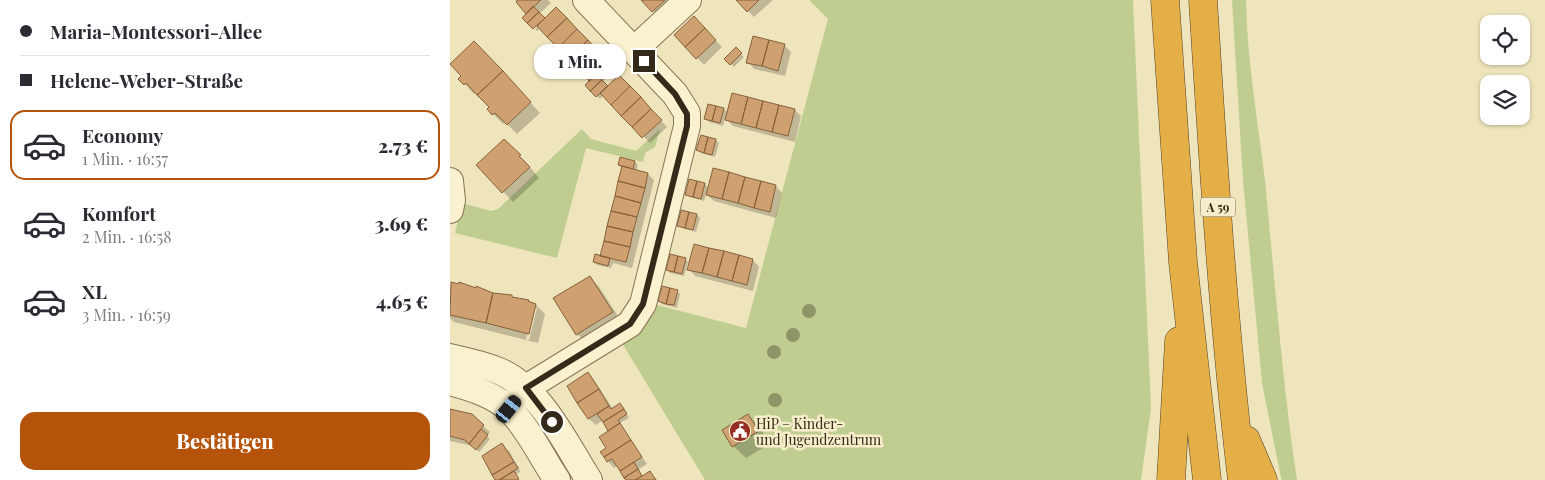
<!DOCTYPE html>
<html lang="de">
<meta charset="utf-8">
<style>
body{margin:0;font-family:"Playfair Display",serif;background:#f7f7f7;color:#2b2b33;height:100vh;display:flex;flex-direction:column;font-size:19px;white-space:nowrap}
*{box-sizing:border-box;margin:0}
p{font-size:16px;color:#7c7c81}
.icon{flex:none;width:28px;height:28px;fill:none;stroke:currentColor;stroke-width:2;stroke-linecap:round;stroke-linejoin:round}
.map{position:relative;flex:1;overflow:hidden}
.panel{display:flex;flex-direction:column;background:#fff;width:450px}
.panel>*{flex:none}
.guide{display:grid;align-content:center;height:110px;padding:0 20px;background:#fff}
.controls{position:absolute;left:1030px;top:15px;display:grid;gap:10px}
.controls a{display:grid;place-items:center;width:50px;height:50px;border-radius:10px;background:#fff;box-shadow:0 1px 4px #0004;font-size:25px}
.end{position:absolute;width:22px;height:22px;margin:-11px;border:6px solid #352a1a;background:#fff;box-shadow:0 0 0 2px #fff}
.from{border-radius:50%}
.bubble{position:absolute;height:35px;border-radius:15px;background:#fff;box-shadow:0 1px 4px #0004;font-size:16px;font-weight:800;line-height:35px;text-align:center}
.car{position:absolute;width:15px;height:30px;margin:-15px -8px;border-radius:6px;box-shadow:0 0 4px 1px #0007;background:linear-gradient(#222 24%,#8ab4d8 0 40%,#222 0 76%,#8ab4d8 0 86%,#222 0)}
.guide b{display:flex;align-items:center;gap:18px;height:48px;font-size:19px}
.guide b+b{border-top:1px solid #e1e1e2}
.guide i{width:12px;height:12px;background:#2b2b33}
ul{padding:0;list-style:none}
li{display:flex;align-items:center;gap:15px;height:70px;margin:0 10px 8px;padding:0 10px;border:2px solid transparent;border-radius:15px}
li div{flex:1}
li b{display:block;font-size:19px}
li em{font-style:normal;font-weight:800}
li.selected{border-color:#b45309}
li>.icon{width:45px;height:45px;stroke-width:1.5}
.cta{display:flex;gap:10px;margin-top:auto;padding:10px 20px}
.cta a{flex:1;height:58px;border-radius:15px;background:#b45309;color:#fff;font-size:20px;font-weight:800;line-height:58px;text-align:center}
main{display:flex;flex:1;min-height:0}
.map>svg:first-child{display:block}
.green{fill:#c0cd90}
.shadow{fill:#0003;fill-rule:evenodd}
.building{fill:#cfa170;stroke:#87603a}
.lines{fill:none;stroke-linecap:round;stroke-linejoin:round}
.minor-casing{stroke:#877455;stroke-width:28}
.highway-casing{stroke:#54422a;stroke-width:29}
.minor{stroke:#faf1cf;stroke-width:26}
.highway{stroke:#e4af47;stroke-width:28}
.tree{fill:#8f9466}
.route{stroke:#352a1a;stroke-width:6}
.labels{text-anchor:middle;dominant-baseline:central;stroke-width:5;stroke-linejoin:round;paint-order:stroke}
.shield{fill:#f6eecb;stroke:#6f654f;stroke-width:1}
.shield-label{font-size:12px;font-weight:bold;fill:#352a1a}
.poi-label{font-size:14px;fill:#352a1a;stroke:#f6eecb;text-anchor:start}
</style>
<main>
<section class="panel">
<div class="guide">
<b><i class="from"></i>Maria-Montessori-Allee</b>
<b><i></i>Helene-Weber-Straße</b>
</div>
<ul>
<li class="selected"><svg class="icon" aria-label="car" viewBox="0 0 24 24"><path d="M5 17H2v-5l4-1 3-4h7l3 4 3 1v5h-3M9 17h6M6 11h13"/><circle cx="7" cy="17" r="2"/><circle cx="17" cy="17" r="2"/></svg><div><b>Economy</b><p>1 Min. · 16:57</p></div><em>2.73 €</em></li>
<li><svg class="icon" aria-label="car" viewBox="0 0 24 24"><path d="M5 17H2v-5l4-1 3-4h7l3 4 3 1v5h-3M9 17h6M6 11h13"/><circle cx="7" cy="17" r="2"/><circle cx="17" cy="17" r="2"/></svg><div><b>Komfort</b><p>2 Min. · 16:58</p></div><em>3.69 €</em></li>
<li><svg class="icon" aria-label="car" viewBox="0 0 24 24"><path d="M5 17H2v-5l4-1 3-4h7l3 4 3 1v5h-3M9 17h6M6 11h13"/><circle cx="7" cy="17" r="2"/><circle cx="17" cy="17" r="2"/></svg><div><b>XL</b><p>3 Min. · 16:59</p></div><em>4.65 €</em></li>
</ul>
<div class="cta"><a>Bestätigen</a></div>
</section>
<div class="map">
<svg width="1095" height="480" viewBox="0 0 1095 480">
<rect width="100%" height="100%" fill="#efe5bc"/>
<path class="green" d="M359 0H683L701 408 691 480H255L172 343 207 305 296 328 378 19Z
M782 0H796C797 61 808 121 815 181 825 281 832 381 847 480H832L831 478 812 383 793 181Z
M132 129 141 139 186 151 210 129 205 147 195 153 193 162 136 148 107 258 5 233 12 203 41 211 48 209Z"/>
<path class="shadow" d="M65 0H98L101 3 89 14 95 20 113 15 164 70 152 82 158 88 169 77 217 127 200 143 154 95 150 99 137 85 141 81 91 28 87 31 85 29 89 26Z
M193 0H228L210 18Z
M288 0H323L304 17Z
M250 24 272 47 254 65 225 35Z
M334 45 341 52 335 76 304 69 298 62Z
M286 49 294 57 284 67 276 59Z
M34 52 90 113 67 134 55 122 53 124 43 114 41 107 26 92 24 94 15 84Z
M274 109 278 113 345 110 351 116 345 142 283 126 275 118 273 126 259 122 256 119Z
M266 140 269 143 265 157 251 153 248 150Z
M54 141 75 161 89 178 63 202 28 165Z
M185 162 188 165 186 171 198 174 204 180 182 268 163 263 161 268 147 265 144 262 151 257 172 168 169 165Z
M264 170 326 186 332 193 326 218 264 201 256 194 254 201 240 197 237 194 255 184 259 189Z
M247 215 250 218 246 232 232 228 229 225Z
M235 259 238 262 234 276 220 273 217 270Z
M303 260 309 267 303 291 245 276 239 269Z
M140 277 149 287 172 322 137 343 127 334Z
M1 283 38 293 62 296 64 299 78 301 86 305 95 314 88 343 4 322 0 318ZM84 308H87L79 340H76Z
M227 291 230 294 227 308 212 304 209 301Z
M138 374 144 380 163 409 173 408 179 418 170 423 197 464 189 469 193 477 200 472 207 480H177L168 465 164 468 158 461 160 431 153 420 146 425 139 419 118 386Z
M0 410 33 426 40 432 37 436 40 439 29 452 23 446 0 441Z
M298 415 310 428 320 444 296 458 283 446Z
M52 445 59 451 69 468 70 472 66 474 69 480H46Z"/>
<path class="building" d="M68 0H91L76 14 66 2Z
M191 0H215L202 12Z
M286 0H309L297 12Z
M83 6 89 12 77 23 72 18Z
M106 7 117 18 97 37 87 26Z
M89 12 95 18 83 29 77 23Z
M244 16 255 28 235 47 224 35Z
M117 18 127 29 108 48 97 37Z
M255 28 266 40 246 59 235 47Z
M127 29 138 40 118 59 108 48Z
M303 36 319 40 312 66 296 63Z
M138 40 148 51 129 70 118 59Z
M319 40 335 44 328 71 312 66Z
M24 41 53 71 27 95 16 83 14 85 8 79 11 76 0 64Z
M286 47 292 53 280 65 274 59Z
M148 51 159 63 139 81 129 70Z
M53 71 81 102 57 125 45 113 42 115 37 109 39 107 27 95Z
M147 74 152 80 140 91 135 85Z
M169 75 180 86 161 105 150 93Z
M152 80 158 86 146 97 140 91Z
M180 86 191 97 171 116 161 105Z
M282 93 298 97 291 124 275 120Z
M191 97 201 109 182 127 171 116Z
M298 97 313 101 306 128 291 124Z
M313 101 329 105 322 132 306 128Z
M258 104 266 106 262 121 254 119Z
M329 105 345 109 338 136 322 132Z
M266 106 274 108 270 123 262 121Z
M201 109 212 120 192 138 182 127Z
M251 135 258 137 254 153 246 150Z
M258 137 266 139 262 155 254 153Z
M54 139 71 155 69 156 80 167 52 193 26 165Z
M170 157 185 161 183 169 168 165Z
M172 166 198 173 195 188 168 181Z
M263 168 279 172 272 199 256 195Z
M279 172 295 177 288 203 272 199Z
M295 177 311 181 304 208 288 203Z
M239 179 247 181 243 197 235 195Z
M168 181 195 188 191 203 165 196Z
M247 181 255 183 251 199 243 197Z
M311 181 326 185 320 212 304 208Z
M165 196 191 203 187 217 161 211Z
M231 210 239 212 235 228 227 226Z
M161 211 187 217 183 232 157 226Z
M239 212 247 214 243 230 235 228Z
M157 226 183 232 180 247 154 241Z
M154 241 180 247 176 262 150 256Z
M244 244 259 248 252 273 237 270Z
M259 248 274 251 267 277 252 273Z
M274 251 289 255 282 281 267 277Z
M145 254 160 258 158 266 143 262Z
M220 254 228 256 224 272 216 270Z
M289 255 303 259 297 285 282 281Z
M228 256 236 258 232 274 224 272Z
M140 276 163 312 126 335 103 298Z
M1 282 9 284V282L26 288V286L43 293 36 323 0 315Z
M212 286 220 288 216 304 208 301Z
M220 288 228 290 224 305 216 304Z
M43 293 62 295V297L79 300 78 301 86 304 79 334 36 323Z
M138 372 149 389 127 403 117 386Z
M149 389 159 406 138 419 127 403Z
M170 403 174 409 153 422 147 414 159 406 161 409Z
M0 409 22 414 34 425 19 444 15 440 0 436Z
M174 409 177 414 168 420 170 423 158 431 153 422Z
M298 414 309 431 282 447 272 430Z
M170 423 181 440 154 457 150 452 156 448 149 437Z
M31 429 38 435 26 450 19 444Z
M181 440 192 457 170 471 162 459 157 462 154 457Z
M52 443 64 462 42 475 32 456Z
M64 462 68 468 49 480H45L42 475Z
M184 462 188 469 174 478 170 471Z
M188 469 192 476 185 480H176L174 478Z
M64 471 69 479 67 480H50Z
M200 471 206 480H185L192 476Z"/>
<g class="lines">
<g class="minor-casing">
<path id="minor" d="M184 50 238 0
M0 181 2 200 0 210
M0 357C16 361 33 364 49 371 90 388 116 444 139 480
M0 382C21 388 43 394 59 409 77 426 93 459 107 480
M59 409 76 388 180 324 193 304 237 126V113L225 94 136 0"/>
</g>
<g class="highway-casing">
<path id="highway" d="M715 0 733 262 757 480
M753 0C763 160 773 321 792 480
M796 440 813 480
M721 480 729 341"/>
</g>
<use href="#minor" class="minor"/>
<use href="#highway" class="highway"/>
</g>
<g class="tree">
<circle cx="359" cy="311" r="7"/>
<circle cx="343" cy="335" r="7"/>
<circle cx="324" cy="352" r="7"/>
<circle cx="325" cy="400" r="7"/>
</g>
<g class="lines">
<path class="route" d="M102 422 76 388 180 324 193 304 237 126V114L225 94 194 61"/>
</g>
<defs>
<g id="civic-disc" transform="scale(1.125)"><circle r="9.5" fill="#982e23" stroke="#f6eecb"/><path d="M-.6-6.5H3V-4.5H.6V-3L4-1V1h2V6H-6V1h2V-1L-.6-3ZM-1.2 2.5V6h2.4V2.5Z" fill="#fff"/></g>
</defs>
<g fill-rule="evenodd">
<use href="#civic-disc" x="290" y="431"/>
</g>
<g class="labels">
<rect class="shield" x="750.5" y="197.5" width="35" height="19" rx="4"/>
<g class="shield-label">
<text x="768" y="207">A 59</text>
</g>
<g class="poi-label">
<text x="306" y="423">HiP – Kinder-<tspan x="306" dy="16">und Jugendzentrum</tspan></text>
</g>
</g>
</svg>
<div class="controls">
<a><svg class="icon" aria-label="locate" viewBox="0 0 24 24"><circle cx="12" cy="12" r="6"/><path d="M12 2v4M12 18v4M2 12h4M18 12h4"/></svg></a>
<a><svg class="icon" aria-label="layers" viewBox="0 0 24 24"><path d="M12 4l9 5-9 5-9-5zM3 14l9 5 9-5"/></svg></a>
</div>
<i class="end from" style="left:102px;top:422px"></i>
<i class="end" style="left:194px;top:61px"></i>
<div class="bubble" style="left:84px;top:44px;width:92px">1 Min.</div>
<i class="car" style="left:59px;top:409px;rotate:39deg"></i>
</div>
</main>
